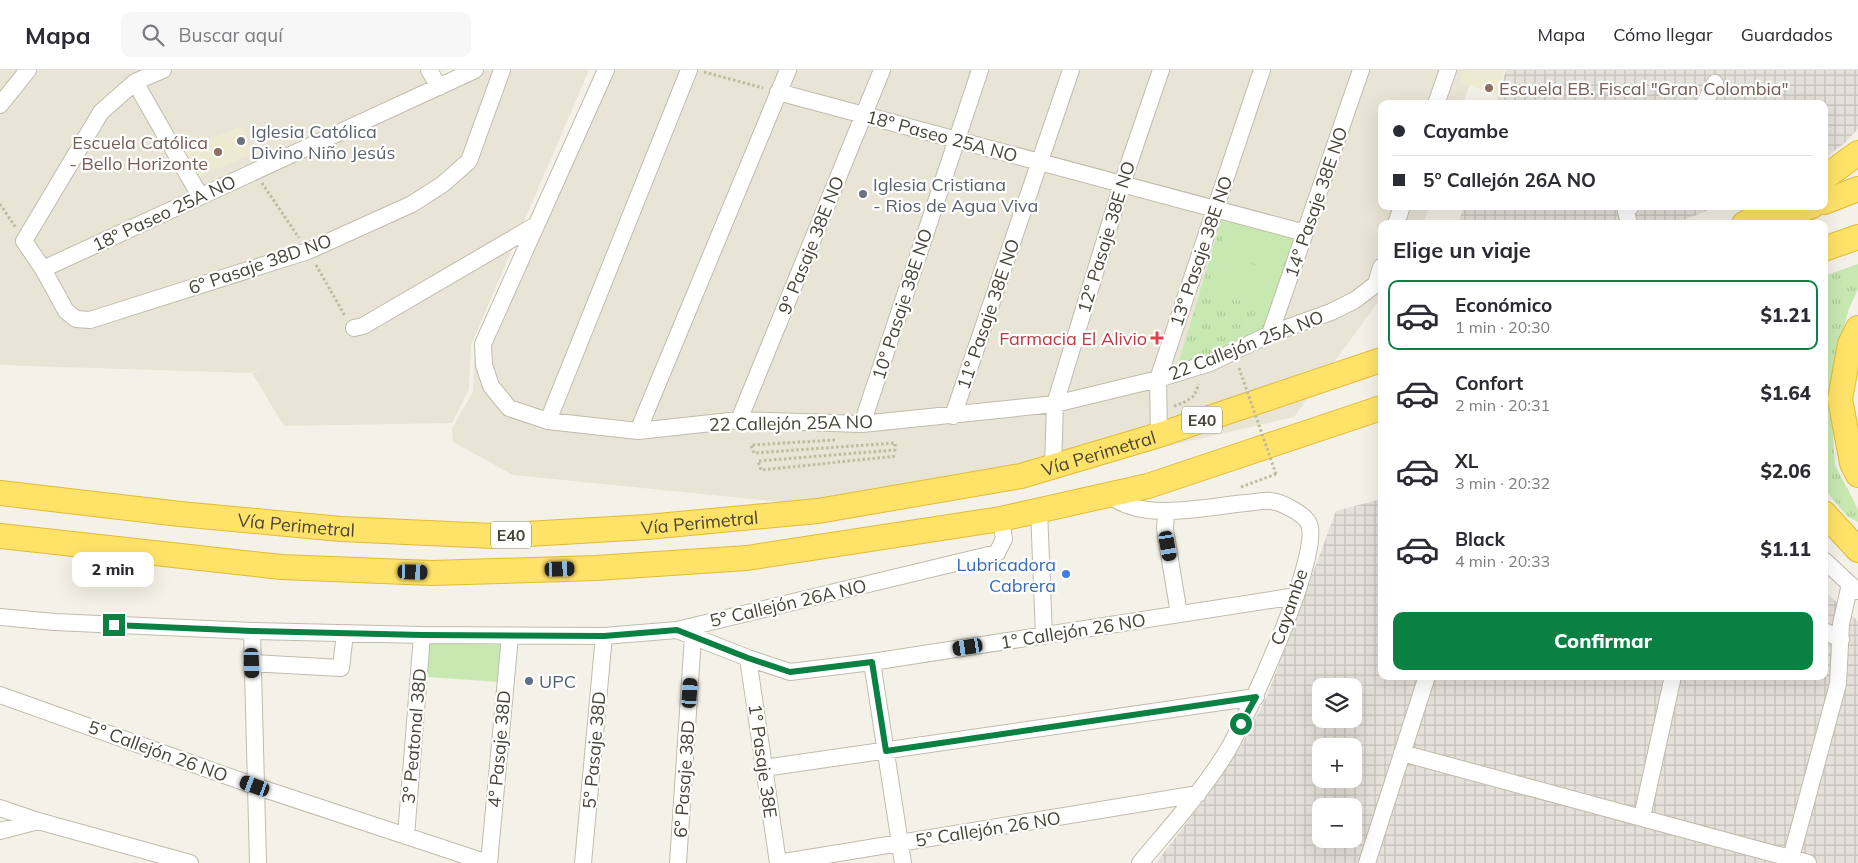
<!DOCTYPE html>
<html lang="es">
<meta charset="utf-8">
<style>
body{margin:0;font-family:Mulish,sans-serif;background:#f7f7f7;color:#2b2b33;height:100vh;display:flex;flex-direction:column;font-size:19px;white-space:nowrap}
*{box-sizing:border-box;margin:0}
p{font-size:16px;color:#7c7c81}
.icon{flex:none;width:28px;height:28px;fill:none;stroke:currentColor;stroke-width:2;stroke-linecap:round;stroke-linejoin:round}
.map{position:relative;flex:1;overflow:hidden}
.drawer{position:absolute;left:1378px;top:150px;width:450px;height:460px;display:flex;flex-direction:column;background:#fff;border-radius:10px;box-shadow:0 5px 20px #0002}
.drawer>*{flex:none}
.guide{position:absolute;left:1378px;top:30px;width:450px;height:110px;border-radius:10px;box-shadow:0 5px 20px #0002;display:grid;align-content:center;height:110px;padding:0 15px;background:#fff}
.tools{position:absolute;left:1312px;top:608px;display:grid;gap:10px}
.tools a{display:grid;place-items:center;width:50px;height:50px;border-radius:10px;background:#fff;box-shadow:0 5px 20px #0002;font-size:25px}
.end{position:absolute;width:22px;height:22px;margin:-11px;border:6px solid #0b8043;background:#fff;box-shadow:0 0 0 2px #fff}
.from{border-radius:50%}
.bubble{position:absolute;height:35px;border-radius:10px;background:#fff;box-shadow:0 5px 20px #0002;font-size:16px;font-weight:800;line-height:35px;text-align:center}
.car{position:absolute;width:15px;height:30px;margin:-15px -8px;border-radius:6px;box-shadow:0 0 4px 1px #0007;background:linear-gradient(#222 24%,#8ab4d8 0 40%,#222 0 76%,#8ab4d8 0 86%,#222 0)}
.guide b{display:flex;align-items:center;gap:18px;height:48px;font-size:19px}
.guide b+b{border-top:1px solid #e1e1e2}
.guide i{width:12px;height:12px;background:#2b2b33}
ul{padding:0;list-style:none}
li{display:flex;align-items:center;gap:15px;height:70px;margin:0 10px 8px;padding:0 5px;border:2px solid transparent;border-radius:10px}
li div{flex:1}
li b{display:block;font-size:19px}
li em{font-style:normal;font-weight:800}
li.selected{border-color:#0b8043}
li>.icon{width:45px;height:45px;stroke-width:1.5}
h2{padding:0 15px;font-size:22px;line-height:60px}
.action{display:flex;gap:10px;margin-top:auto;padding:10px 15px}
.action a{flex:1;height:58px;border-radius:10px;background:#0b8043;color:#fff;font-size:20px;font-weight:800;line-height:58px;text-align:center}
header{display:flex;align-items:center;gap:30px;box-sizing:border-box;height:70px;padding:0 25px;background:#fff;border-bottom:1px solid #e1e1e2}
header strong{font-size:24px}
nav{display:flex;gap:28px;margin-inline-start:auto;font-size:18px}
.search{width:350px;height:45px;background:#f7f7f7;display:flex;align-items:center;gap:12px;box-sizing:border-box;padding:0 18px;border-radius:10px;color:#7c7c81;font-size:19px}
.map>svg:first-child{display:block}
.residential{fill:#e8e5d6}
.industrial{fill:url(#industrial-grid);fill-rule:evenodd}
.education{fill:#eeead2}
.park{fill:url(#park-tufts)}
.garden{fill:#c7e9b1}
.lines{fill:none;stroke-linecap:round;stroke-linejoin:round}
.minor-casing{stroke:#c0bcab;stroke-width:18}
.highway-casing{stroke:#e0bb37;stroke-width:26}
.path{stroke:#c2ba9c;stroke-width:3;stroke-dasharray:2.5 2.5;stroke-linecap:butt}
.minor{stroke:#fff;stroke-width:16}
.highway{stroke:#ffe369;stroke-width:24}
.path-bridge{stroke:#c2ba9c;stroke-width:3;stroke-dasharray:2.5 2.5;stroke-linecap:butt}
.route{stroke:#0b8043;stroke-width:6}
.education-dot{fill:#8d6e63;stroke:#fff;stroke-width:2}
.worship-dot{fill:#6b7280;stroke:#fff;stroke-width:2}
.health-dot{fill:#e0444e;stroke:#fff;stroke-width:2}
.shop-dot{fill:#3f7fe0;stroke:#fff;stroke-width:2}
.service-dot{fill:#5c6f8a;stroke:#fff;stroke-width:2}
.labels{text-anchor:middle;dominant-baseline:central;stroke-width:4.5;stroke-linejoin:round;paint-order:stroke}
.shield{fill:#fff;stroke:#7f7c73;stroke-width:1}
.shield-label{font-size:16px;font-weight:bold;fill:#484437}
.education-label{font-size:18px;fill:#785e54;stroke:#fff;text-anchor:start}
.worship-label{font-size:18px;fill:#5b616d;stroke:#fff;text-anchor:start}
.street-label{font-size:18px;fill:#484437;stroke:#fff}
.health-label{font-size:18px;fill:#be3a42;stroke:#fff;text-anchor:end}
.shop-label{font-size:18px;fill:#366cbe;stroke:#fff;text-anchor:end}
.service-label{font-size:18px;fill:#4e5e75;stroke:#fff;text-anchor:start}
</style>
<header>
<strong>Mapa</strong>
<div class="search"><svg class="icon" aria-label="search" viewBox="0 0 24 24"><circle cx="10" cy="10" r="6"/><path d="M15 15l6 6"/></svg>Buscar aquí</div>
<nav><a>Mapa</a><a>Cómo llegar</a><a>Guardados</a></nav>
</header>
<div class="map">
<svg width="1858" height="793" viewBox="0 0 1858 793">
<defs>
<pattern id="industrial-grid" width="8" height="8" patternUnits="userSpaceOnUse" patternTransform="scale(1.25)"><rect width="8" height="8" fill="#e4e1da"/><path d="M0 4h8M4 0v8" fill="none" stroke="#c5c2bc"/></pattern>
<pattern id="park-tufts" width="24" height="20" patternUnits="userSpaceOnUse" patternTransform="scale(1.25)"><rect width="24" height="20" fill="#c7e9b1"/><path d="M3 7l-1-3M5 7V3M7 7l1-3M15 17l-1-3M17 17v-4M19 17l1-3" fill="none" stroke="#acc999"/></pattern>
</defs>
<rect width="100%" height="100%" fill="#f4f2e8"/>
<path class="residential" d="M0 0H422L436 22 482 0H589L471 275 469 319 452 353 284 356 252 303 274 292 250 303 0 295Z
M597 0H1475L1463 34H1381V136H1429L1423 154H1381V228L1294 347 882 442 513 405 453 372 452 358 473 322 475 276Z"/>
<path class="industrial" d="M1506 0H1858V59L1844 74 1824 88V34H1496Z
M1464 136H1719L1674 154H1458Z
M1381 429V606H1824V521L1858 551V793H1156L1210 722 1241 676 1267 626 1336 441ZM1321 616H1354V649H1321ZM1321 676H1354V709H1321ZM1321 736H1354V769H1321Z"/>
<path class="education" d="M1463 0H1505L1497 25 1459 12Z
M242 56 252 84 194 109 183 80Z"/>
<path class="park" d="M1223 145 1296 165 1267 261 1183 295 1178 294Z
M1858 194V219L1848 241 1830 319 1835 395 1858 439V452L1848 447 1824 419V206Z"/>
<path class="garden" d="M1229 147 1291 164 1280 201 1219 184Z
M1219 185 1280 202 1269 239 1209 222Z
M430 573 505 575 500 612 427 607Z"/>
<g class="lines">
<g class="minor-casing">
<path id="minor" d="M163 0 135 12 101 42 24 171 43 199 66 241 76 249 90 250 308 181 412 134 443 114 469 91 502 0
M429 0 439 17
M606 0 483 274 484 295 491 316 509 338 548 351 638 361 739 350 862 354 1055 334 1158 309 1210 293 1270 264 1331 242 1355 230 1376 214 1381 197
M135 12 200 126
M778 22 1305 163
M1436 34 1448 0
M1704 34 1715 13
M0 35 28 0
M1396 154 1402 136
M1629 154 1626 141 1631 136
M43 199 475 0
M354 258 363 256 536 155
M1270 264 1361 0
M953 346 1071 0
M739 350 882 0
M548 351 689 0
M862 354 980 0
M638 361 788 0
M1159 365 1158 309 1262 0
M1053 396 1055 334 1122 114 1161 0
M1109 424C1139 453 1206 437 1245 433 1253 433 1263 430 1271 431 1281 432 1305 444 1309 454 1322 485 1246 650 1226 683 1201 723 1170 757 1140 793
M1039 440 1044 566
M1166 441 1165 459 1179 544
M1824 490 1857 521
M0 547 55 552 252 561 422 565 604 566 677 560 997 483 1004 469 1001 449
M677 560 748 588 790 602 872 592 1296 526
M252 561 258 793
M1824 561 1841 569
M748 588 778 793
M872 592 903 793
M252 593 341 598 345 563
M0 625 255 716 488 793
M1402 683 1808 793
M764 698 1256 627
M0 738 38 751 190 793
M1642 747 1673 606
M0 761 38 751
M406 766 422 565
M1791 788 1838 614 1841 554 1850 514
M489 793 510 566
M583 793 604 566
M678 793 693 566
M778 793 1198 724
M1367 793 1427 606"/>
</g>
<g class="highway-casing">
<g id="highway">
<path d="M1824 108 1858 83"/>
<path d="M1824 132 1858 119"/>
<path d="M1744 154 1775 136"/>
<path d="M1765 154 1812 136"/>
<path d="M1824 179 1858 167"/>
<path d="M1858 258 1850 274 1840 329 1852 393 1858 405"/>
<path id="s1" d="M0 423 180 444 341 459 493 466 647 457 818 441 1021 406 1159 365 1381 290"/>
<path d="M1824 443 1858 480"/>
<path d="M0 466 281 497 432 503 596 498 747 488 1001 449 1148 416 1381 338"/>
</g>
</g>
<path class="path" d="M704 2 763 18
M262 113 299 168
M0 134 16 158
M316 195 345 246
M1174 336 1183 333 1194 326 1199 314
M835 370 751 375 754 383 895 373V380L758 391 761 400 897 386
M1241 417 1276 404"/>
<use href="#minor" class="minor"/>
<use href="#highway" class="highway"/>
<path class="path-bridge" d="M1239 298 1276 404"/>
</g>
<g class="lines">
<path class="route" d="M114 555 252 561 422 565 604 566 677 560 748 588 790 602 872 592 886 681 1256 627 1241 654"/>
</g>
<g class="education-dot">
<circle cx="1489" cy="18" r="5"/>
<circle cx="218" cy="82" r="5"/>
</g>
<g class="worship-dot">
<circle cx="241" cy="71" r="5"/>
<circle cx="863" cy="124" r="5"/>
</g>
<path class="health-dot" d="M1154.5 260.5h5v5h5v5h-5v5h-5v-5h-5v-5h5z"/>
<circle class="shop-dot" cx="1066" cy="504" r="5"/>
<circle class="service-dot" cx="529" cy="611" r="5"/>
<g class="labels">
<g class="shield">
<rect x="1182" y="336.5" width="40" height="27" rx="4"/>
<rect x="491" y="451.5" width="40" height="27" rx="4"/>
</g>
<g class="shield-label">
<text x="1202" y="350">E40</text>
<text x="511" y="465">E40</text>
</g>
<g class="education-label">
<text x="1499" y="18">Escuela EB. Fiscal "Gran Colombia"</text>
<text x="208" y="72" text-anchor="end">Escuela Católica<tspan x="208" dy="21">- Bello Horizonte</tspan></text>
</g>
<g class="worship-label">
<text x="251" y="61">Iglesia Católica<tspan x="251" dy="21">Divino Niño Jesús</tspan></text>
<text x="873" y="114">Iglesia Cristiana<tspan x="873" dy="21">- Rios de Agua Viva</tspan></text>
</g>
<g class="street-label">
<text transform="translate(942 66) rotate(15)">18° Paseo 25A NO</text>
<text transform="translate(1316 132) rotate(-71)">14° Pasaje 38E NO</text>
<text transform="translate(164 143) rotate(-25)">18° Paseo 25A NO</text>
<text transform="translate(1106 167) rotate(-73)">12° Pasaje 38E NO</text>
<text transform="translate(811 175) rotate(-68)">9° Pasaje 38E NO</text>
<text transform="translate(1201 181) rotate(-71)">13° Pasaje 38E NO</text>
<text transform="translate(260 194) rotate(-19)">6° Pasaje 38D NO</text>
<text transform="translate(902 234) rotate(-72)">10° Pasaje 38E NO</text>
<text transform="translate(988 244) rotate(-71)">11° Pasaje 38E NO</text>
<text transform="translate(1246 275) rotate(-21)">22 Callejón 25A NO</text>
<text transform="translate(791 353) rotate(-1)">22 Callejón 25A NO</text>
<text stroke="none"><textPath href="#s1" startOffset="1108">Vía Perimetral</textPath></text>
<text stroke="none"><textPath href="#s1" startOffset="702">Vía Perimetral</textPath></text>
<text stroke="none"><textPath href="#s1" startOffset="298">Vía Perimetral</textPath></text>
<text transform="translate(788 533) rotate(-13)">5° Callejón 26A NO</text>
<text transform="translate(1289 537) rotate(-71)">Cayambe</text>
<text transform="translate(1073 561) rotate(-9)">1° Callejón 26 NO</text>
<text transform="translate(414 666) rotate(-85)">3° Peatonal 38D</text>
<text transform="translate(499 679) rotate(-85)">4° Pasaje 38D</text>
<text transform="translate(594 680) rotate(-85)">5° Pasaje 38D</text>
<text transform="translate(158 681) rotate(20)">5° Callejón 26 NO</text>
<text transform="translate(763 691) rotate(82)">1° Pasaje 38E</text>
<text transform="translate(684 709) rotate(-86)">6° Pasaje 38D</text>
<text transform="translate(988 759) rotate(-9)">5° Callejón 26 NO</text>
</g>
<g class="health-label">
<text x="1147" y="268">Farmacia El Alivio</text>
</g>
<g class="shop-label">
<text x="1056" y="494">Lubricadora<tspan x="1056" dy="21">Cabrera</tspan></text>
</g>
<g class="service-label">
<text x="539" y="611">UPC</text>
</g>
</g>
</svg>
<div class="tools">
<a><svg class="icon" aria-label="layers" viewBox="0 0 24 24"><path d="M12 4l9 5-9 5-9-5zM3 14l9 5 9-5"/></svg></a>
<a>+</a>
<a>−</a>
</div>
<i class="end from" style="left:1241px;top:654px"></i>
<i class="end" style="left:114px;top:555px"></i>
<div class="bubble" style="left:72px;top:482px;width:82px">2 min</div>
<i class="car" style="left:1168px;top:476px;rotate:170deg"></i>
<i class="car" style="left:560px;top:499px;rotate:88deg"></i>
<i class="car" style="left:413px;top:502px;rotate:92deg"></i>
<i class="car" style="left:968px;top:577px;rotate:261deg"></i>
<i class="car" style="left:252px;top:593px;rotate:178deg"></i>
<i class="car" style="left:690px;top:623px;rotate:4deg"></i>
<i class="car" style="left:255px;top:716px;rotate:290deg"></i>
<div class="guide">
<b><i class="from"></i>Cayambe</b>
<b><i></i>5° Callejón 26A NO</b>
</div>
<section class="drawer">
<h2>Elige un viaje</h2>
<ul>
<li class="selected"><svg class="icon" aria-label="car" viewBox="0 0 24 24"><path d="M5 17H2v-5l4-1 3-4h7l3 4 3 1v5h-3M9 17h6M6 11h13"/><circle cx="7" cy="17" r="2"/><circle cx="17" cy="17" r="2"/></svg><div><b>Económico</b><p>1 min · 20:30</p></div><em>$1.21</em></li>
<li><svg class="icon" aria-label="car" viewBox="0 0 24 24"><path d="M5 17H2v-5l4-1 3-4h7l3 4 3 1v5h-3M9 17h6M6 11h13"/><circle cx="7" cy="17" r="2"/><circle cx="17" cy="17" r="2"/></svg><div><b>Confort</b><p>2 min · 20:31</p></div><em>$1.64</em></li>
<li><svg class="icon" aria-label="car" viewBox="0 0 24 24"><path d="M5 17H2v-5l4-1 3-4h7l3 4 3 1v5h-3M9 17h6M6 11h13"/><circle cx="7" cy="17" r="2"/><circle cx="17" cy="17" r="2"/></svg><div><b>XL</b><p>3 min · 20:32</p></div><em>$2.06</em></li>
<li><svg class="icon" aria-label="car" viewBox="0 0 24 24"><path d="M5 17H2v-5l4-1 3-4h7l3 4 3 1v5h-3M9 17h6M6 11h13"/><circle cx="7" cy="17" r="2"/><circle cx="17" cy="17" r="2"/></svg><div><b>Black</b><p>4 min · 20:33</p></div><em>$1.11</em></li>
</ul>
<div class="action"><a>Confirmar</a></div>
</section>
</div>
